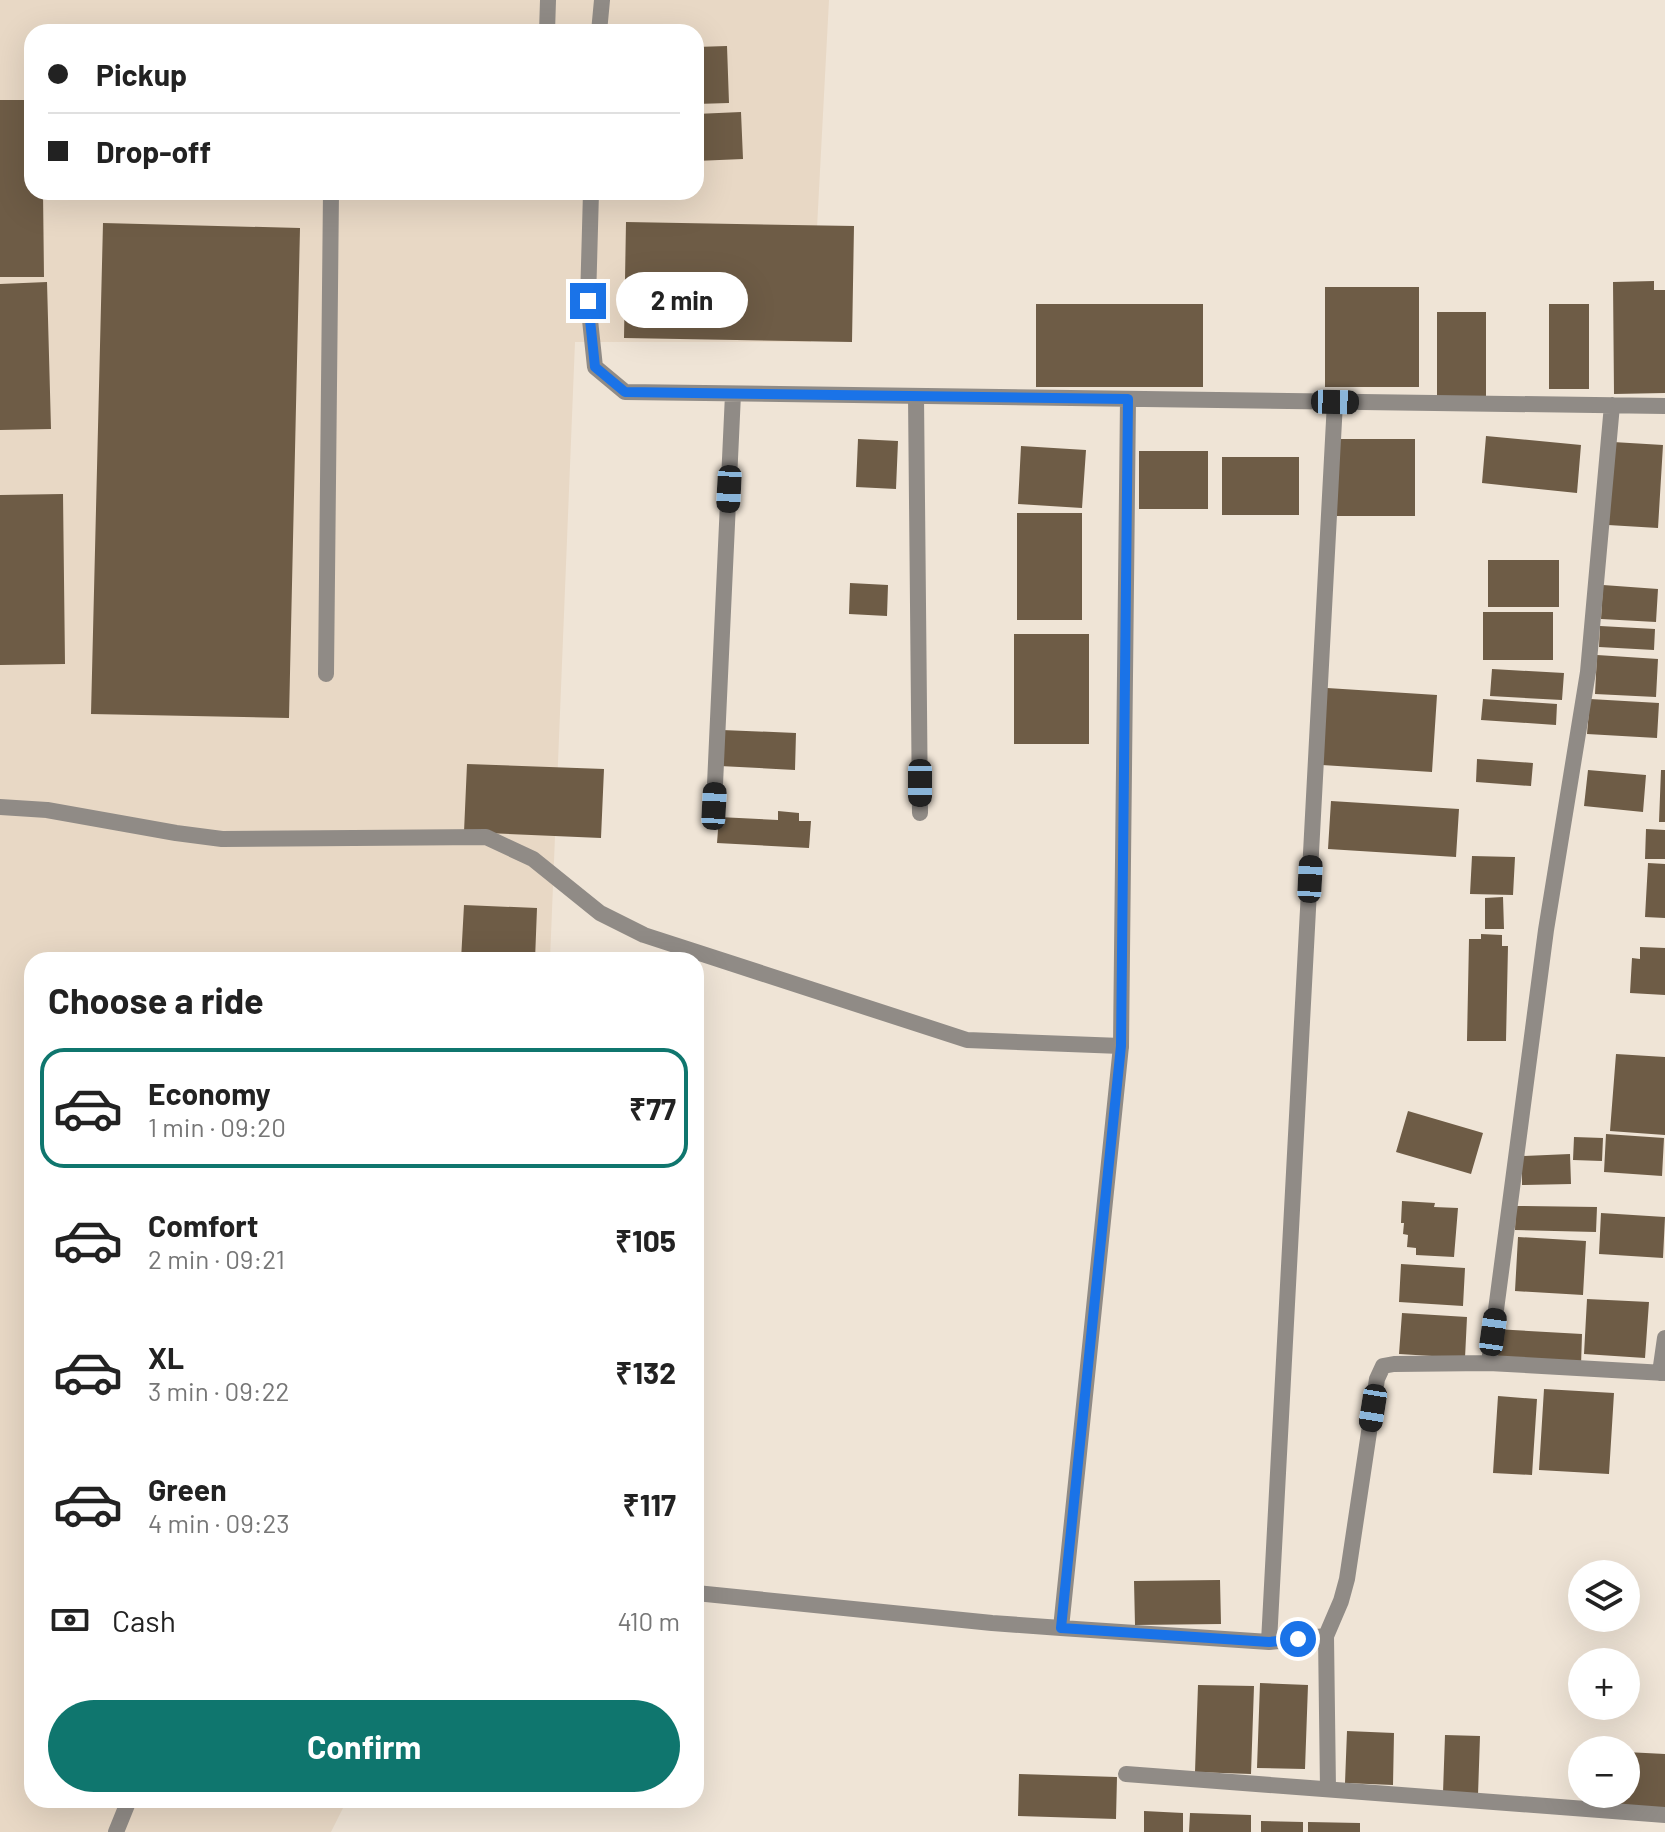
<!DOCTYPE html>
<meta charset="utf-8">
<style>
body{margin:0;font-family:Barlow,sans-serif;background:#f6f6f6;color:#222;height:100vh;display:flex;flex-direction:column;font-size:30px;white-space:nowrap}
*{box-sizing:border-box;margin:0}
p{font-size:26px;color:#767676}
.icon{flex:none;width:44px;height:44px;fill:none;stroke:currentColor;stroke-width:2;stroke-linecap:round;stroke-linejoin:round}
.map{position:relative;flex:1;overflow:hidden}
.details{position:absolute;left:24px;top:952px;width:680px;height:856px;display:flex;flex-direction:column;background:#fff;border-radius:24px;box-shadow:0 8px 32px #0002}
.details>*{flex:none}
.top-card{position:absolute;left:24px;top:24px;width:680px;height:176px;border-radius:24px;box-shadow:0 8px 32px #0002;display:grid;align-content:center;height:176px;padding:0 24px;background:#fff}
.controls{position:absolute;left:1568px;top:1560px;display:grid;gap:16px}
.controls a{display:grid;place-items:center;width:72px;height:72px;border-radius:50%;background:#fff;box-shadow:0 8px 32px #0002;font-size:40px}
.end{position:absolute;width:36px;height:36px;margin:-18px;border:10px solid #1a73e8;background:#fff;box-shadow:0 0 0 4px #fff}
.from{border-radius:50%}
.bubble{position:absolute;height:56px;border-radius:28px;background:#fff;box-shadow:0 8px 32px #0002;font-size:26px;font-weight:700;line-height:56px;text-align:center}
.car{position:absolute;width:24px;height:48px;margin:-24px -12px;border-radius:10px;box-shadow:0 0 6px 2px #0007;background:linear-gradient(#222 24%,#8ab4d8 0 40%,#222 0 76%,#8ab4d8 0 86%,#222 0)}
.top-card b{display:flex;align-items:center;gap:28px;height:76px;font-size:30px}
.top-card b+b{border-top:2px solid #e0e0e0}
.top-card i{width:20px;height:20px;background:#222}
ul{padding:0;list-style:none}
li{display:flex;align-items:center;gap:24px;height:120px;margin:0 16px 12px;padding:0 8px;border:4px solid transparent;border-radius:24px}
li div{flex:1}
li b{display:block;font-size:30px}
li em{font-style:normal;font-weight:700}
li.current{border-color:#0f766e}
li>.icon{width:72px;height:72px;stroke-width:1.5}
h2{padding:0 24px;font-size:36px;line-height:96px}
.pay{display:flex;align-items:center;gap:20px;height:88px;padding:0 24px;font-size:30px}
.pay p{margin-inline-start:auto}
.cta{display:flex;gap:16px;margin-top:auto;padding:16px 24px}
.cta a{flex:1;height:92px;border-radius:48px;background:#0f766e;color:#fff;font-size:32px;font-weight:700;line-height:92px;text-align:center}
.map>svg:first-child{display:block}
.built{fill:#e8d8c5;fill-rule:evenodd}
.building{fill:#6e5c46}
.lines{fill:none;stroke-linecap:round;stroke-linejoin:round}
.lane{stroke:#908b86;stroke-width:16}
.street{stroke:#908b86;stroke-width:16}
.route{stroke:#1a73e8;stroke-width:10}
</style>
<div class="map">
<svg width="1665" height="1832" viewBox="0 0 1665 1832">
<rect width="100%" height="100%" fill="#efe4d6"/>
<path class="built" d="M0 0H829L811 342H575L550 960H32V1800H347L331 1832H0ZM32 32H696V192H32Z"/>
<path class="building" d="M727 46 729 103 696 104V47Z
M0 100H32V192H43L44 277H0Z
M741 112 743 159 696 161V114Z
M626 222 854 226 852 342 624 338Z
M103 223 300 228 289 718 91 714Z
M1654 281V290H1665V393L1614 394 1613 282Z
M47 282 51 429 0 430V284Z
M1325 287H1419V387H1325Z
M1036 304H1203V387H1036Z
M1549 304H1589V389H1549Z
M1437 312H1486V397H1437Z
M1486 436 1581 445 1577 493 1482 483Z
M858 439 898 441 896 489 856 487Z
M1337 439H1415V516H1337Z
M1613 442 1663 445 1658 528 1608 525Z
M1021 446 1086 450 1082 508 1018 504Z
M1139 451H1208V509H1139Z
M1222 457H1299V515H1222Z
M63 494 65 664 0 665V495Z
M1017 513H1082V620H1017Z
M1488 560H1559V607H1488Z
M850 583 888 585 887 616 849 614Z
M1603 585 1658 589 1656 622 1601 619Z
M1483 612H1553V660H1483Z
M1600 626 1655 629 1654 650 1599 647Z
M1014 634H1089V744H1014Z
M1597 655 1658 659 1656 697 1595 694Z
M1492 669 1564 673 1562 700 1490 696Z
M1327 688 1437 695 1432 772 1322 765Z
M1483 699 1557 704 1556 725 1481 720Z
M1590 699 1659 703 1657 738 1587 734Z
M722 730 796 733 795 770 720 766Z
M1477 759 1533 763 1531 786 1476 782Z
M467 764 604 769 601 838 464 832Z
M1588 770 1646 775 1643 812 1584 806Z
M1661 770H1665V822H1659Z
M1331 801 1459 809 1456 857 1328 849Z
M778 811 799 813V821H811L809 848 717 843 719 817 778 820Z
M1646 829 1665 830V859H1645Z
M1472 856 1515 857 1513 895 1470 894Z
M1648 863 1665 864V918L1645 917Z
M1503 897 1504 929H1485V898Z
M464 905 537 908 535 960H461Z
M1481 934 1502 935V946H1508L1506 1041H1467L1469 939H1481Z
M1640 947 1665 948V995L1630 993 1632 958 1640 959Z
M1616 1054 1665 1057V1135L1610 1131Z
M1408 1111 1483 1133 1471 1174 1396 1152Z
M1606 1134 1664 1138 1662 1176 1604 1172Z
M1574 1137 1603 1138 1602 1161 1573 1160Z
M1570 1154 1571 1184 1522 1185V1156Z
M1402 1201 1435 1203 1434 1207 1458 1208 1454 1257 1416 1255V1248L1407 1247 1408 1235 1403 1234 1404 1223H1401Z
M1516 1206 1597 1207 1596 1232 1515 1230Z
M1601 1213 1665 1217 1663 1258 1599 1254Z
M1518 1237 1586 1241 1583 1295 1515 1291Z
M1401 1264 1465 1268 1463 1306 1399 1302Z
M1587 1299 1649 1302 1645 1358 1584 1354Z
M1402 1313 1467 1317 1465 1358 1399 1354Z
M1495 1329 1582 1334 1581 1366 1493 1362Z
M1544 1389 1614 1393 1609 1474 1539 1470Z
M1498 1396 1537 1399 1532 1475 1493 1473Z
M1220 1580 1221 1624 1135 1625 1134 1581Z
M1260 1683 1308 1685 1305 1769 1257 1768Z
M1198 1685 1254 1686 1251 1774 1195 1772Z
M1347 1731 1394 1733 1393 1785 1345 1783Z
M1445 1735 1480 1736 1478 1795 1443 1793Z
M1626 1752 1665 1754V1808L1586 1802 1587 1794H1626Z
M1019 1774 1117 1777 1116 1819 1018 1816Z
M1144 1811 1183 1813V1832H1144Z
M1190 1813 1251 1815V1832H1189Z
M1261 1821 1303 1822V1832H1261Z
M1308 1822 1360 1823V1832H1308Z"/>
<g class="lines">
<path class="lane" d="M547 32 548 0
M326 674 331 192
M0 807 47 810 176 833 222 839 486 837 533 859 600 913 644 935 967 1040 1121 1046"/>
<path class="street" d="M599 32 602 0
M591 192 588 301 595 367 625 392 1665 406
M916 396 920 813
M714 806 733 394
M1489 1363 1546 930 1588 672 1612 405
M1660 1373 1665 1338
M696 1593 992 1623 1061 1628 1269 1642 1326 1636 1341 1601 1347 1579 1377 1379 1383 1366 1394 1364 1489 1363 1665 1373
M1061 1628 1121 1046 1128 399
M1326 1636 1328 1789
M1269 1642 1335 402
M1126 1774 1665 1815
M116 1832 129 1800"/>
</g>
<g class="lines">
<path class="route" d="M588 301 595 367 625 392 1128 399 1121 1046 1061 1628 1269 1642 1298 1639"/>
</g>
</svg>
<div class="controls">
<a><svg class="icon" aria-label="layers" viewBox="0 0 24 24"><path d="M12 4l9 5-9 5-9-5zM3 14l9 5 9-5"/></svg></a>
<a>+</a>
<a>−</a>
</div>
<i class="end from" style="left:1298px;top:1639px"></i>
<i class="end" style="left:588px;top:301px"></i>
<div class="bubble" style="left:616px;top:272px;width:132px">2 min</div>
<i class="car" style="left:1335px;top:402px;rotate:91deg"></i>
<i class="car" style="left:729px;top:489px;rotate:183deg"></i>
<i class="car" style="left:920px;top:783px;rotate:180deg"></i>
<i class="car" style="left:714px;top:806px;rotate:3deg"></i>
<i class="car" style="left:1310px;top:879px;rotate:3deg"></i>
<i class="car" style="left:1493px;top:1332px;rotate:8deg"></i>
<i class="car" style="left:1373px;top:1408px;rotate:189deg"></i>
<div class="top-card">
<b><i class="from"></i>Pickup</b>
<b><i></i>Drop-off</b>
</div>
<section class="details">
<h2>Choose a ride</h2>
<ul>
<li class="current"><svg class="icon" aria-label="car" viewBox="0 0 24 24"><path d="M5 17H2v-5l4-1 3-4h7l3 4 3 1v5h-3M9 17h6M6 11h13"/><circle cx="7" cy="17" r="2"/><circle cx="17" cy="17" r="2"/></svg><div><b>Economy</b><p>1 min · 09:20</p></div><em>₹77</em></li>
<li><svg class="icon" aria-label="car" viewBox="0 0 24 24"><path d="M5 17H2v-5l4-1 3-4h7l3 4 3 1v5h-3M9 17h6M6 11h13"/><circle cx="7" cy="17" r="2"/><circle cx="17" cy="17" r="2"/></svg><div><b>Comfort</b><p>2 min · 09:21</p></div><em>₹105</em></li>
<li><svg class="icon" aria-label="car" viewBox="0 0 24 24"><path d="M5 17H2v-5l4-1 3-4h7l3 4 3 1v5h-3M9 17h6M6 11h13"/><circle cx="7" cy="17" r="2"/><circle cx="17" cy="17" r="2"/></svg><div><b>XL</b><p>3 min · 09:22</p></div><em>₹132</em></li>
<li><svg class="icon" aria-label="car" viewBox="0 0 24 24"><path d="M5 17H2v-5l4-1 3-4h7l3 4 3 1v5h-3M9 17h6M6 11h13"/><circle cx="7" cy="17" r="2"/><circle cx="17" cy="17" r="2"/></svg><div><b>Green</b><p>4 min · 09:23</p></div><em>₹117</em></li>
</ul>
<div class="pay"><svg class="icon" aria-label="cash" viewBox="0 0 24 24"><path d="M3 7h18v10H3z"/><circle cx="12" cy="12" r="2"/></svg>Cash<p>410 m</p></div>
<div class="cta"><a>Confirm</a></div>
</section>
</div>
